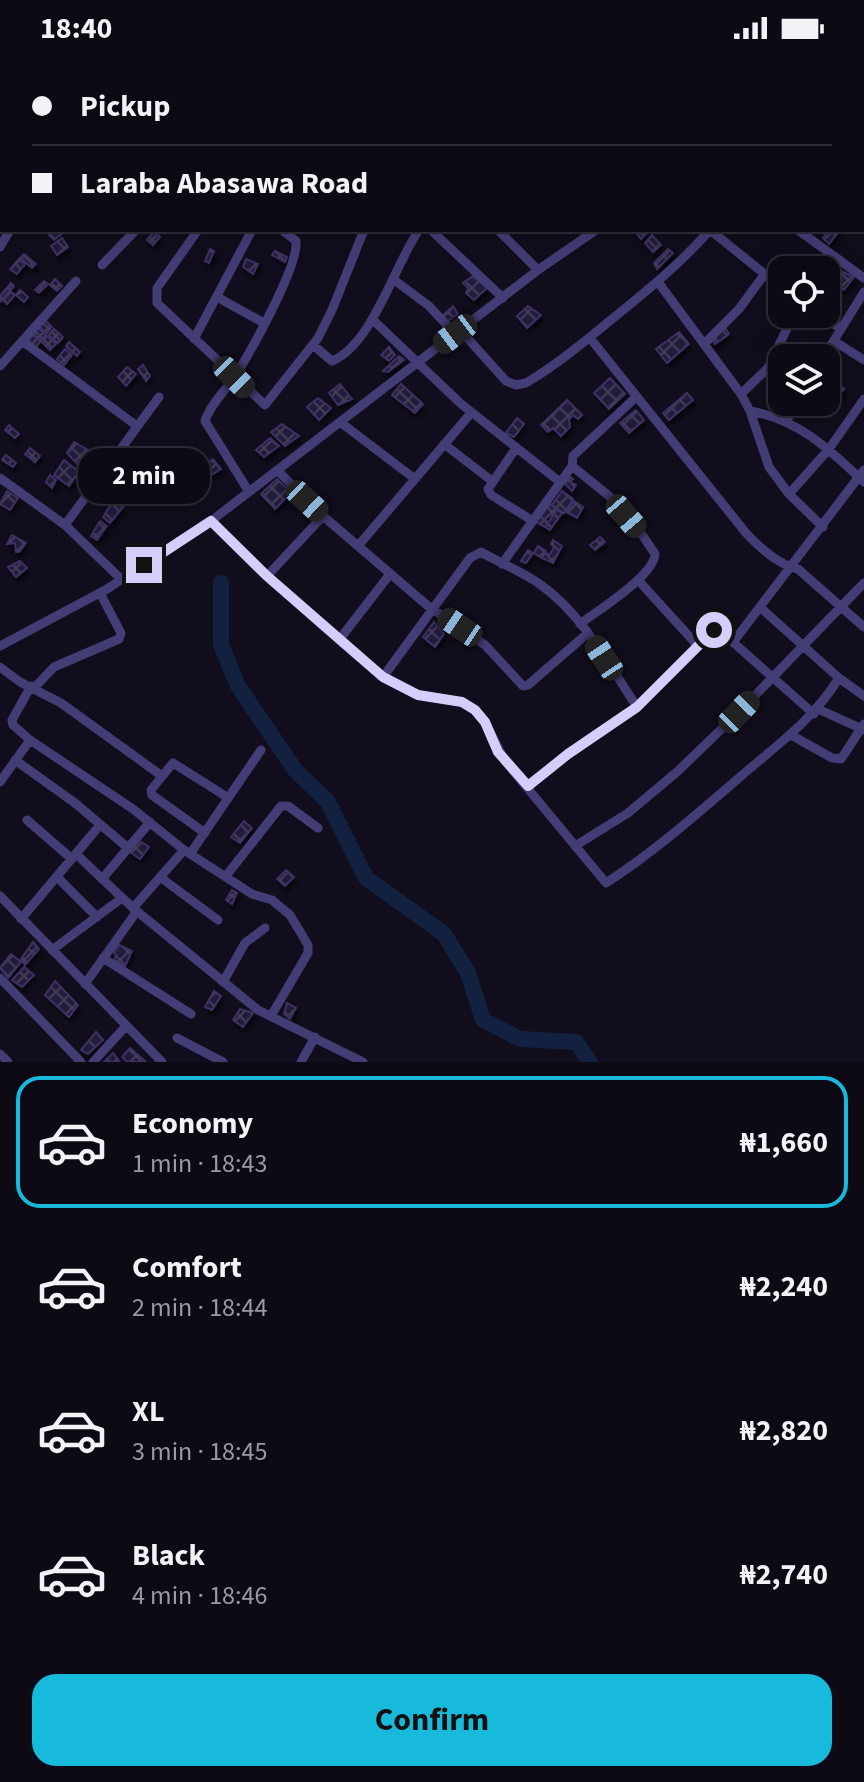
<!DOCTYPE html>
<meta charset="utf-8">
<style>
body{margin:0;font-family:"Source Sans 3",sans-serif;background:#16131e;color:#f1f3f6;height:100vh;display:flex;flex-direction:column;font-size:30px;white-space:nowrap}
*{box-sizing:border-box;margin:0}
p{font-size:26px;color:#9a9aa0}
.icon{flex:none;width:44px;height:44px;fill:none;stroke:currentColor;stroke-width:2;stroke-linecap:round;stroke-linejoin:round}
.map{position:relative;height:1006px;overflow:hidden}
.panel{display:flex;flex-direction:column;background:#0d0a15;flex:1}
.panel>*{flex:none}
.banner{position:absolute;left:0px;top:0px;width:864px;height:176px;box-shadow:0 8px 32px #0002,0 0 0 2px #2d2b34;display:grid;align-content:center;height:176px;padding:0 32px;background:#0d0a15}
.tools{position:absolute;left:768px;top:200px;display:grid;gap:16px}
.tools a{display:grid;place-items:center;width:72px;height:72px;border-radius:16px;background:#0d0a15;box-shadow:0 8px 32px #0002,0 0 0 2px #2d2b34;font-size:40px}
.end{position:absolute;width:36px;height:36px;margin:-18px;border:10px solid #d6cefa;background:#111;box-shadow:0 0 0 4px #111}
.from{border-radius:50%}
.bubble{position:absolute;height:56px;border-radius:24px;background:#0d0a15;box-shadow:0 8px 32px #0002,0 0 0 2px #2d2b34;font-size:26px;font-weight:700;line-height:56px;text-align:center}
.car{position:absolute;width:24px;height:48px;margin:-24px -12px;border-radius:10px;box-shadow:0 0 6px 2px #0007;background:linear-gradient(#222 24%,#8ab4d8 0 40%,#222 0 76%,#8ab4d8 0 86%,#222 0)}
.banner b{display:flex;align-items:center;gap:28px;height:76px;font-size:30px}
.banner b+b{border-top:2px solid #2d2b34}
.banner i{width:20px;height:20px;background:#f1f3f6}
ul{padding:14px 0 0;list-style:none}
li{display:flex;align-items:center;gap:24px;height:132px;margin:0 16px 12px;padding:0 16px;border:4px solid transparent;border-radius:24px}
li div{flex:1}
li b{display:block;font-size:30px}
li em{font-style:normal;font-weight:700}
li.selected{border-color:#18badb}
li>.icon{width:72px;height:72px;stroke-width:1.5}
.action{display:flex;gap:16px;margin-top:auto;padding:16px 32px}
.action a{flex:1;height:92px;border-radius:24px;background:#18badb;color:#111;font-size:32px;font-weight:700;line-height:92px;text-align:center}
.status{display:flex;justify-content:space-between;align-items:center;height:56px;padding:0 40px;background:#0d0a15;direction:ltr}
.status svg{height:22px;fill:currentColor}
.map>svg:first-child{display:block}
.lines{fill:none;stroke-linecap:round;stroke-linejoin:round}
.river{stroke:#122140;stroke-width:16}
.building{fill:url(#building-cross-hatch);stroke:#3e3064;stroke-width:2;filter:url(#shadow)}
.minor{stroke:#433d76;stroke-width:9}
.route{stroke:#d6cefa;stroke-width:10}
</style>
<div class="status"><b>18:40</b><svg viewBox="0 0 49 12"><path d="M0 12V9h3v3zM5 12V6h3v6zM10 12V3h3v9zM15 12V0h3v12zM26 1h20v11H26zM47 4h2v5h-2z"/></svg></div>
<div class="map">
<svg width="864" height="1006" viewBox="0 0 864 1006">
<defs>
<pattern id="building-cross-hatch" width="8" height="8" patternUnits="userSpaceOnUse" patternTransform="scale(2)"><rect width="8" height="8" fill="#241c3b"/><path d="M0 0l8 8M0 8l8-8" fill="none" stroke="#433c58"/></pattern>
<filter id="shadow"><feDropShadow dx="2.5" dy="4.5" stdDeviation="2" flood-color="#0009"/></filter>
</defs>
<rect width="100%" height="100%" fill="#110d1c"/>
<g class="lines">
<path class="river" d="M221 527V589L238 630 295 714 328 746 366 822 444 878 468 917 483 964 520 983 576 986 590 1006"/>
</g>
<path class="building" d="M55 174H60L63 177 54 184 49 179Z
M634 174H650L641 183Z
M829 174H840L829 188 823 182Z
M154 176 160 181 153 189 147 184Z
M652 179 661 189 653 196 645 187Z
M62 182 68 191 57 199 51 190Z
M210 193 214 195 209 207 205 205Z
M668 193 673 197 657 213 654 207Z
M275 195 287 201 285 206 272 199Z
M24 198 36 208 32 212 20 202Z
M19 203 25 208 17 218 10 213Z
M246 203 258 208 253 218 243 211Z
M827 206 837 210 829 226 826 224V214H821Z
M841 215 854 221 844 234 832 226Z
M473 220 487 232 474 244 466 237 468 232 463 227Z
M55 223 62 230 57 235 50 229Z
M44 225 48 228 39 237 35 234Z
M11 227 14 230 1 245 0 240Z
M20 234 28 241 24 246 16 239Z
M11 236 15 239 7 248 3 244Z
M453 250 458 258 448 265 442 260Z
M528 250 541 259 527 272 517 260Z
M45 264 52 271 46 278 39 270Z
M37 271 46 279 41 284 32 277Z
M725 272 729 278 715 288 711 282Z
M54 273 63 281 58 287 49 279Z
M679 276 689 288 667 307 656 293Z
M32 279 41 285 34 293 26 286Z
M47 280 56 288 50 294 42 286Z
M69 286 80 296 77 300 66 290Z
M389 291 395 299 389 305 381 299Z
M788 291 802 298 800 302H792L787 298Z
M65 293 72 299 64 309 57 303Z
M399 300 404 304 388 316 383 315Z
M143 309 150 320 146 325 138 313Z
M127 311 136 318 126 330 118 321Z
M610 322 625 338 609 353 594 337Z
M834 325 844 333 835 344 827 336Z
M340 328 352 343 338 349 329 337Z
M401 328 423 348 415 357 392 339Z
M687 337 693 344 669 364 663 357Z
M318 342 331 352 319 364 307 351Z
M567 344 582 359 578 363 573 359 569 363 570 371 561 380 553 372 548 376 541 369Z
M636 354 644 364 629 377 620 367Z
M517 362 524 368 514 381 506 377Z
M282 368 299 380 285 390 271 376Z
M9 369 19 378 15 382 5 374Z
M270 382 279 390 264 401 256 394Z
M74 386 88 394 77 408 67 397Z
M30 392 40 400 35 406 25 398Z
M6 399 16 407 13 411 2 404Z
M90 400 101 406 92 419 82 411Z
M213 403 221 413 211 419 203 410Z
M64 404 79 416 69 430 54 419Z
M50 419 56 424 52 432 46 426Z
M569 420 573 423 570 426 576 429 572 435 564 427Z
M277 423 291 437 275 453 261 438Z
M7 435 18 442 10 454 0 448Z
M562 435 573 443 564 457 552 449Z
M113 445 123 451 110 467 103 461Z
M574 445 583 451 577 462 566 456Z
M550 448 557 454 545 463 548 467 545 471 536 466Z
M557 454 562 457 550 474 545 471Z
M100 465 107 470 97 484 91 480Z
M12 479 26 487 19 496H16L15 487 7 488Z
M600 481 605 486 595 494 590 489Z
M553 484 562 490 553 507 542 502 545 496 549 499 554 492 551 488Z
M538 490 546 495 542 502 534 497Z
M528 494 533 497 526 507 521 505Z
M20 505 27 512 16 521 8 511Z
M434 566 444 578 435 591 423 581Z
M244 765 252 772 240 787 231 781Z
M138 784 149 791 140 803 129 795Z
M286 814 294 821 285 830 277 823Z
M232 834 237 837 232 848 226 844Z
M33 886 39 893 25 909 21 903Z
M119 889 132 895 125 910 114 904 116 899 114 897Z
M11 898 21 906 8 922 0 912Z
M24 911 34 919 22 931 12 924Z
M55 925 78 949 69 961 45 939Z
M214 935 221 940 212 954 205 951Z
M287 947 296 952 290 963 284 958Z
M240 953 253 957 243 971 233 964Z
M96 976 103 984 88 998 81 994Z
M130 992 146 1006H127L122 1001Z
M113 997 120 1006H104Z"/>
<g class="lines">
<path class="minor" d="M268 0 273 2
M354 0 358 2
M463 0 467 2
M631 0 638 2
M784 0 787 2
M855 0 857 2
M70 2 71 0
M130 2 131 0
M184 2 185 0
M244 2 245 0
M396 2 397 0
M455 2 456 0
M541 2 542 0
M651 2 652 0
M719 2 720 0
M828 2 830 0
M862 8 864 10
M0 76 2 78
M862 87 864 89
M0 96 2 92
M862 156 864 158
M198 174 157 232V247L265 349 318 282 332 254 364 174
M431 174 503 242
M498 174 538 214
M710 174 782 232
M798 174 864 222
M0 191 10 174
M102 209 136 174
M393 223 429 250 455 278
M658 226 741 338 750 355 769 411 789 438 823 471
M217 241 264 267
M820 258 841 273
M372 263 460 347 560 426
M460 274 506 325 516 329 526 327C558 308 588 283 617 259 650 232 682 206 710 174
M590 282 746 477C760 492 778 509 798 513L864 571
M194 283 252 174
M22 285 137 370
M834 285 864 304
M704 288 739 253 764 219
M313 289 332 305C372 289 395 208 419 174
M823 302 864 236
M0 310 76 225
M741 338 768 312 794 258
M750 355C798 363 829 393 864 426
M787 364 797 346
M340 366 415 423
M444 388 492 425
M516 392 488 433 491 439 533 465
M572 410 609 440 643 480 655 498C654 520 598 554 580 568
M277 414 323 460 428 550 485 589 523 630 528 629 588 577
M0 422 65 469 122 524
M249 436 205 365C210 349 224 336 233 323 249 299 299 210 296 185L282 174
M789 438 829 393 864 343
M211 465 267 520 339 584 390 518
M65 469 159 341
M358 490 471 357
M502 508 572 410 573 400 636 341
M267 520 323 460
M638 524 698 590
M761 552 839 622 864 640
M339 584 383 621 418 639 462 646 475 654 485 666 505 705 606 827C654 796 697 758 740 721 778 688 812 665 839 622
M734 585 864 414
M0 590 107 533 211 465 538 214 596 174
M0 611 20 626 61 647 162 720
M383 621 470 502 481 496C500 507 523 516 541 529 583 559 609 609 637 651
M31 630 12 664 13 669 30 684 133 753 184 794 252 838 272 844 290 859 308 889V897L271 960
M34 632 54 611 119 583 121 577 100 537
M818 653 864 674
M791 679 832 702 841 703 864 668
M15 704 75 747 128 792
M0 726 30 684
M528 730 568 698 637 651 717 572 814 658
M27 764 72 803
M205 777 152 739 151 734 173 707 227 741
M575 790 628 757 678 715 739 656 864 527
M76 798 133 852 258 954 363 1006
M190 798 261 694
M226 820 281 750H288L318 772
M57 821 97 861
M160 821 218 864
M102 823 150 766
M0 840 162 1006
M133 852 184 794
M21 863 100 769
M52 894 122 842
M103 902 191 958
M0 922 81 1006
M223 926 245 887 265 872
M85 928 137 855
M177 982 223 1006
M0 998 8 1006
M93 1006 126 970
M301 1006 315 981"/>
</g>
<g class="lines">
<path class="route" d="M144 509 211 465 267 520 383 621 418 639 462 646 475 654 485 666 498 696 528 730 568 698 637 651 714 574"/>
</g>
</svg>
<div class="tools">
<a><svg class="icon" aria-label="locate" viewBox="0 0 24 24"><circle cx="12" cy="12" r="6"/><path d="M12 2v4M12 18v4M2 12h4M18 12h4"/></svg></a>
<a><svg class="icon" aria-label="layers" viewBox="0 0 24 24"><path d="M12 4l9 5-9 5-9-5zM3 14l9 5 9-5"/></svg></a>
</div>
<i class="end from" style="left:714px;top:574px"></i>
<i class="end" style="left:144px;top:509px"></i>
<div class="bubble" style="left:78px;top:392px;width:132px">2 min</div>
<i class="car" style="left:455px;top:278px;rotate:233deg"></i>
<i class="car" style="left:234px;top:321px;rotate:135deg"></i>
<i class="car" style="left:307px;top:445px;rotate:133deg"></i>
<i class="car" style="left:626px;top:460px;rotate:139deg"></i>
<i class="car" style="left:460px;top:571px;rotate:304deg"></i>
<i class="car" style="left:604px;top:602px;rotate:327deg"></i>
<i class="car" style="left:739px;top:656px;rotate:44deg"></i>
<div class="banner">
<b><i class="from"></i>Pickup</b>
<b><i></i>Laraba Abasawa Road</b>
</div>
</div>
<section class="panel">
<ul>
<li class="selected"><svg class="icon" aria-label="car" viewBox="0 0 24 24"><path d="M5 17H2v-5l4-1 3-4h7l3 4 3 1v5h-3M9 17h6M6 11h13"/><circle cx="7" cy="17" r="2"/><circle cx="17" cy="17" r="2"/></svg><div><b>Economy</b><p>1 min · 18:43</p></div><em>₦1,660</em></li>
<li><svg class="icon" aria-label="car" viewBox="0 0 24 24"><path d="M5 17H2v-5l4-1 3-4h7l3 4 3 1v5h-3M9 17h6M6 11h13"/><circle cx="7" cy="17" r="2"/><circle cx="17" cy="17" r="2"/></svg><div><b>Comfort</b><p>2 min · 18:44</p></div><em>₦2,240</em></li>
<li><svg class="icon" aria-label="car" viewBox="0 0 24 24"><path d="M5 17H2v-5l4-1 3-4h7l3 4 3 1v5h-3M9 17h6M6 11h13"/><circle cx="7" cy="17" r="2"/><circle cx="17" cy="17" r="2"/></svg><div><b>XL</b><p>3 min · 18:45</p></div><em>₦2,820</em></li>
<li><svg class="icon" aria-label="car" viewBox="0 0 24 24"><path d="M5 17H2v-5l4-1 3-4h7l3 4 3 1v5h-3M9 17h6M6 11h13"/><circle cx="7" cy="17" r="2"/><circle cx="17" cy="17" r="2"/></svg><div><b>Black</b><p>4 min · 18:46</p></div><em>₦2,740</em></li>
</ul>
<div class="action"><a>Confirm</a></div>
</section>
